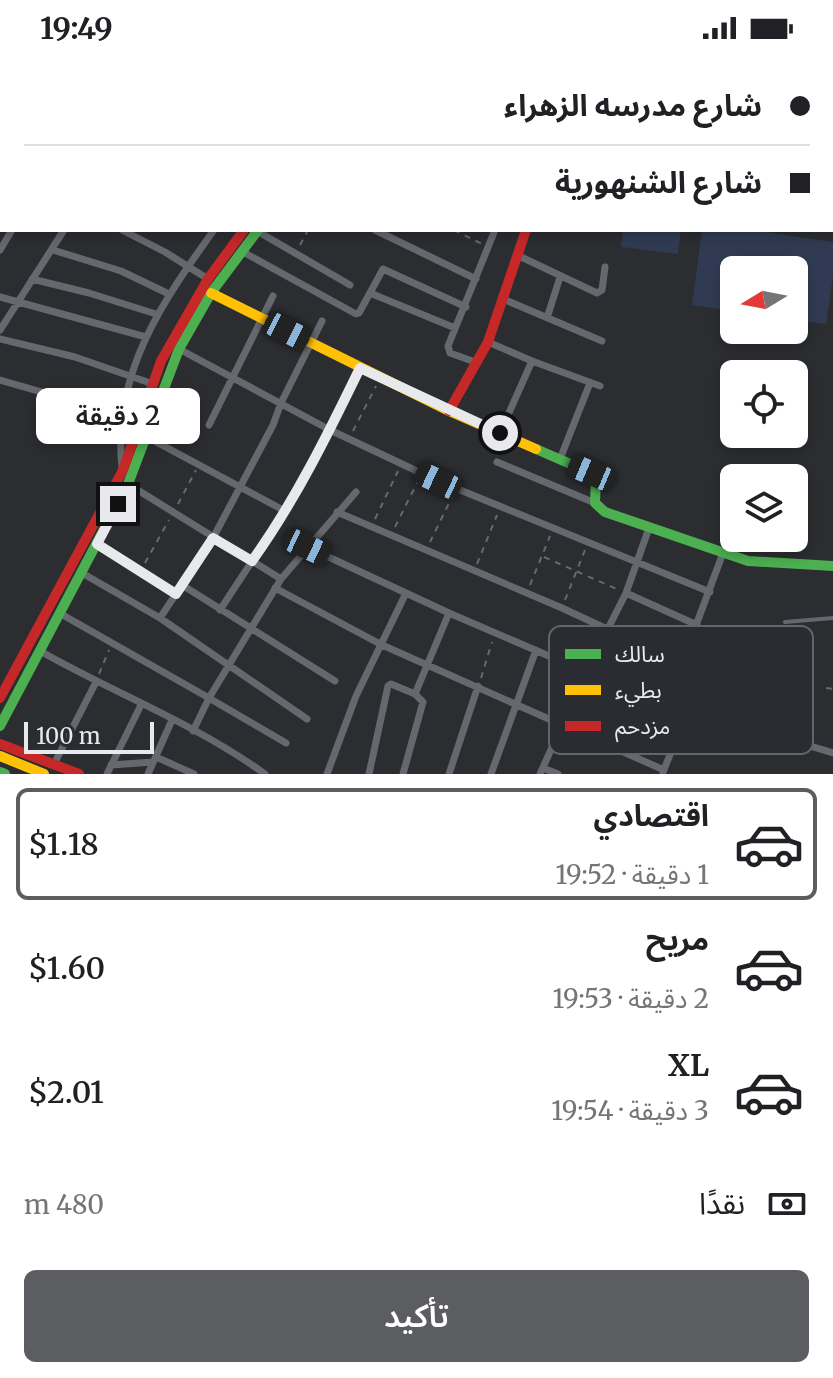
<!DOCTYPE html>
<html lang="ar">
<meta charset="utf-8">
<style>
body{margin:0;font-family:Merriweather,"Noto Sans Arabic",serif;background:#f6f6f6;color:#202124;direction:rtl;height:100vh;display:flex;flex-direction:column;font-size:30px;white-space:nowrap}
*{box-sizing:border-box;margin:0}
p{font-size:26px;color:#757577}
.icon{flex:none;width:44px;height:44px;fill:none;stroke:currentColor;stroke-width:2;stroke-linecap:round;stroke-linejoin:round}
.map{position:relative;height:718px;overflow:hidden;direction:ltr}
.drawer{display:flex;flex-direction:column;background:#fff;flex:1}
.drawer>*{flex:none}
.banner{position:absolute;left:0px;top:0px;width:834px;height:176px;box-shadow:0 4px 12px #0003;direction:rtl;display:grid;align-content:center;height:176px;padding:0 24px;background:#fff}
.needle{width:52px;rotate:260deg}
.buttons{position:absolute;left:720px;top:200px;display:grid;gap:16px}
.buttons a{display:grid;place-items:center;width:88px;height:88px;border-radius:12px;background:#fff;box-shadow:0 4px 12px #0003;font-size:40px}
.scale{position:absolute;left:24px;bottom:20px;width:130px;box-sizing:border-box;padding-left:8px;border:4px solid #e7e9ec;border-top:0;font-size:22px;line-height:28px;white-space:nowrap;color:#e7e9ec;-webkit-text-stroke:6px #2a2c31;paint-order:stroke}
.end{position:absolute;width:36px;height:36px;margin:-18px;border:10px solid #e7e9ec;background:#111;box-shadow:0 0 0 4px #111}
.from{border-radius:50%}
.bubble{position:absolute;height:56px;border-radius:12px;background:#fff;box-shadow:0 4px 12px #0003;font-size:26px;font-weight:600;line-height:56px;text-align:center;direction:rtl}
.car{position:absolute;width:24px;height:48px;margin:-24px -12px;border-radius:10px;box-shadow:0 0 6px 2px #0007;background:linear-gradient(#222 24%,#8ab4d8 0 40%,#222 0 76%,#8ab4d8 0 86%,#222 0)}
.banner b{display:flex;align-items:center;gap:28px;height:76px;font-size:30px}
.banner b+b{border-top:2px solid #e0e0e0}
.banner i{width:20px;height:20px;background:#202124}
ul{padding:14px 0 0;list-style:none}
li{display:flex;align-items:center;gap:24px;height:112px;margin:0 16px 12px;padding:0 8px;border:4px solid transparent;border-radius:12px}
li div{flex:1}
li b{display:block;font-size:30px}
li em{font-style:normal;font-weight:600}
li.selected{border-color:#5c5d60}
li>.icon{width:72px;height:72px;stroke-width:1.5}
.pay{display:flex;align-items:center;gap:20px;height:88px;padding:0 24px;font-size:30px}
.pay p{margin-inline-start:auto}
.cta{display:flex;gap:16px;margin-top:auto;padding:16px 24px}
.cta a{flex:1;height:92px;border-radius:12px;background:#5c5d60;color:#fff;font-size:32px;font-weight:600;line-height:92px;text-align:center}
.status{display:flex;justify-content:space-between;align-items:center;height:56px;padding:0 40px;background:#fff;direction:ltr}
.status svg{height:22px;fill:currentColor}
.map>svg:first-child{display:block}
.green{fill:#303b53}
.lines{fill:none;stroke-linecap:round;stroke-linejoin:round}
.path{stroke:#66696e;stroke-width:2;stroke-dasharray:6 6;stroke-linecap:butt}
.lane{stroke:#65686e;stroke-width:4}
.street{stroke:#65686e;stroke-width:7}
.fast{stroke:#4caf50;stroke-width:10}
.slow{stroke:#ffc107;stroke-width:10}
.jam{stroke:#c62828;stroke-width:10}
.route{stroke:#e7e9ec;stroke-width:10}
.key{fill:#2a2c31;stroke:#636569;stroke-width:2}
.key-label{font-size:22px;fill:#e7e9ec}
</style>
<div class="status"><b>19:49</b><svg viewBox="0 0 49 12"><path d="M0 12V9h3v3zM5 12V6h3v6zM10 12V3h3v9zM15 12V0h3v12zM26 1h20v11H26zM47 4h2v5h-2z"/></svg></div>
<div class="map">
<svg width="833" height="718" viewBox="0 0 833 718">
<rect width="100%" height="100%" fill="#2b2d30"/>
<path class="green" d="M623 174H681L678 198 621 191Z
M702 174H751L833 186V220L826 268 794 264V214H734V255L692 249Z"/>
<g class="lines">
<path class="path" d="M670 2V0
M722 2V0
M809 2V0
M454 174 482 188
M300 189 308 174
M353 375 376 330
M178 448 196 414
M375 463 398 415
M395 471 419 423
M430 486 452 441
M544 501 619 534
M145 507 169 464
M477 508 497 459
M530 529 550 480
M565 544 585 494
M99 618 109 594
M481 622 492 586
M826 632 833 633"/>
<path class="lane" d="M785 566 833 562"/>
<path class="street" d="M82 0 88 2
M201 0 207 2
M28 2 29 0
M68 2 69 0
M150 2 151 0
M280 2V0
M557 2V0
M0 18 2 19
M0 79 2 74
M0 147 2 148
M832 166H833
M122 174 165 196 208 223
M375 174 476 223
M257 175 350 229
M0 194 12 174
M53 194 121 215 169 238
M243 196 356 258 359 257 383 213 466 251
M517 199 597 237 602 234 605 211
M32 223 89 237 156 258
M370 237 455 272
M0 241 146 281
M503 243 602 285
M547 262 560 221
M0 274 64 174
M0 283 75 301 153 328
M488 286 532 305 500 377
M179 293 330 374 438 425 710 536
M532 305 600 330
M475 306 450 297 448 290 495 174
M0 324 122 359
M209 369 273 240
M147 381 285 455
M560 403 590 327
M497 406 595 447
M122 412C112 318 162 246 214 174
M128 428 281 523
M337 456 562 552 678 606 683 604 723 497
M97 488 176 538
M307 491 449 557 686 659
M82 517 160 562 307 663
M182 529 335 625
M275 532 382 589 664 714
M626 537 697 569
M220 554 285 455 330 374 360 312
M61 558 209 642 281 523 356 436
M160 562 213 482 273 369 281 347 322 265
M40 595C114 637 196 668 265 718
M415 638 449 557
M193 675 209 642 286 687
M608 688 635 637
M156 701 194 718
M54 708 96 626
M111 709 153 706
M543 712 558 718
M663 716 686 659 692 654 833 697
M107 718 141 649
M148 718 172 664
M327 718 356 640 406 537
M369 718 388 630 391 628 415 638 423 646 403 718
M449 718 478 630
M491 718 536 594
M540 718 586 616 626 537 649 472"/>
<path class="fast" d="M312 0V2
M536 393 591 417 596 422 595 447 605 456 748 505 833 510
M0 670 128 428 179 293 211 237 258 174
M0 716 5 718"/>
<path class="slow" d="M325 0V2
M602 0V2
M211 237 449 355 536 393
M0 700 44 718"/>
<path class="jam" d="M449 355 488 286 526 174
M0 642 123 414 161 305 208 223 244 174
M0 688 79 718"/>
</g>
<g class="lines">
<path class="route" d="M118 448 97 488 176 538 213 482 252 505C295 445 328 378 360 312L500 377"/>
</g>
<rect x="549" y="570" width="264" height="128" rx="12" class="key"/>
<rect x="565" y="593" width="36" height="10" fill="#4caf50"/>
<rect x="565" y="629" width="36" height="10" fill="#ffc107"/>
<rect x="565" y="665" width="36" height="10" fill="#c62828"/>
<g class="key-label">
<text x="615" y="606">سالك</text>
<text x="615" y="642">بطيء</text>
<text x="615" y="678">مزدحم</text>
</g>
</svg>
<div class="buttons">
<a><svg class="needle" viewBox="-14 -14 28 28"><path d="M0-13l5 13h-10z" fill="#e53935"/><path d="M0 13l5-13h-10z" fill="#757577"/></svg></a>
<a><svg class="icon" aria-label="locate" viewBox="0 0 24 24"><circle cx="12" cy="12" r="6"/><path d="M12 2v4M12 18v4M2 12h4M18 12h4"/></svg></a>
<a><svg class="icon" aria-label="layers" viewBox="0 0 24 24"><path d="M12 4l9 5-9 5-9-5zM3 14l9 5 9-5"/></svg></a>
</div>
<div class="scale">100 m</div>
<i class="end from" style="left:500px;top:377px"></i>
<i class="end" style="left:118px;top:448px"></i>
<div class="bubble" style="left:36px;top:332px;width:164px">2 دقيقة</div>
<i class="car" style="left:287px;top:275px;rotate:117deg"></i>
<i class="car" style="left:591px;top:417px;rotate:293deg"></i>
<i class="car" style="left:438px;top:425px;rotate:295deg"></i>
<i class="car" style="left:307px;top:491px;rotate:115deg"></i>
<div class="banner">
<b><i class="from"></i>شارع مدرسه الزهراء</b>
<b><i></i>شارع الشنهورية</b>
</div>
</div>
<section class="drawer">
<ul>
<li class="selected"><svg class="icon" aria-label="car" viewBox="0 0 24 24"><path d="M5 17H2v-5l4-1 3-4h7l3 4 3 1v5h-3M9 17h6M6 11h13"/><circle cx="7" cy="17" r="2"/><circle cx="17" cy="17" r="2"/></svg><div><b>اقتصادي</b><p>1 دقيقة · 19:52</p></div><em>$1.18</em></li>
<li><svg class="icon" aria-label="car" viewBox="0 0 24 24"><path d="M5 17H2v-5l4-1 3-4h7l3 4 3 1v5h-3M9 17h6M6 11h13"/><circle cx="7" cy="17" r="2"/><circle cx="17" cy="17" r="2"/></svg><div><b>مريح</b><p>2 دقيقة · 19:53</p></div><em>$1.60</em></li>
<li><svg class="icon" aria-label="car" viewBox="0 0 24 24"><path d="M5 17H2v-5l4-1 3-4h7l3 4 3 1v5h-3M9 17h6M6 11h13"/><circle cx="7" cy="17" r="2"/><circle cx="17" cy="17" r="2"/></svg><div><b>XL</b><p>3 دقيقة · 19:54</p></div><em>$2.01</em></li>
</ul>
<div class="pay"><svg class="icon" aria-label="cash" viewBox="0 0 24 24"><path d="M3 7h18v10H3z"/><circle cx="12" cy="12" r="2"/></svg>نقدًا<p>480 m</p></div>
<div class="cta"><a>تأكيد</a></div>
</section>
